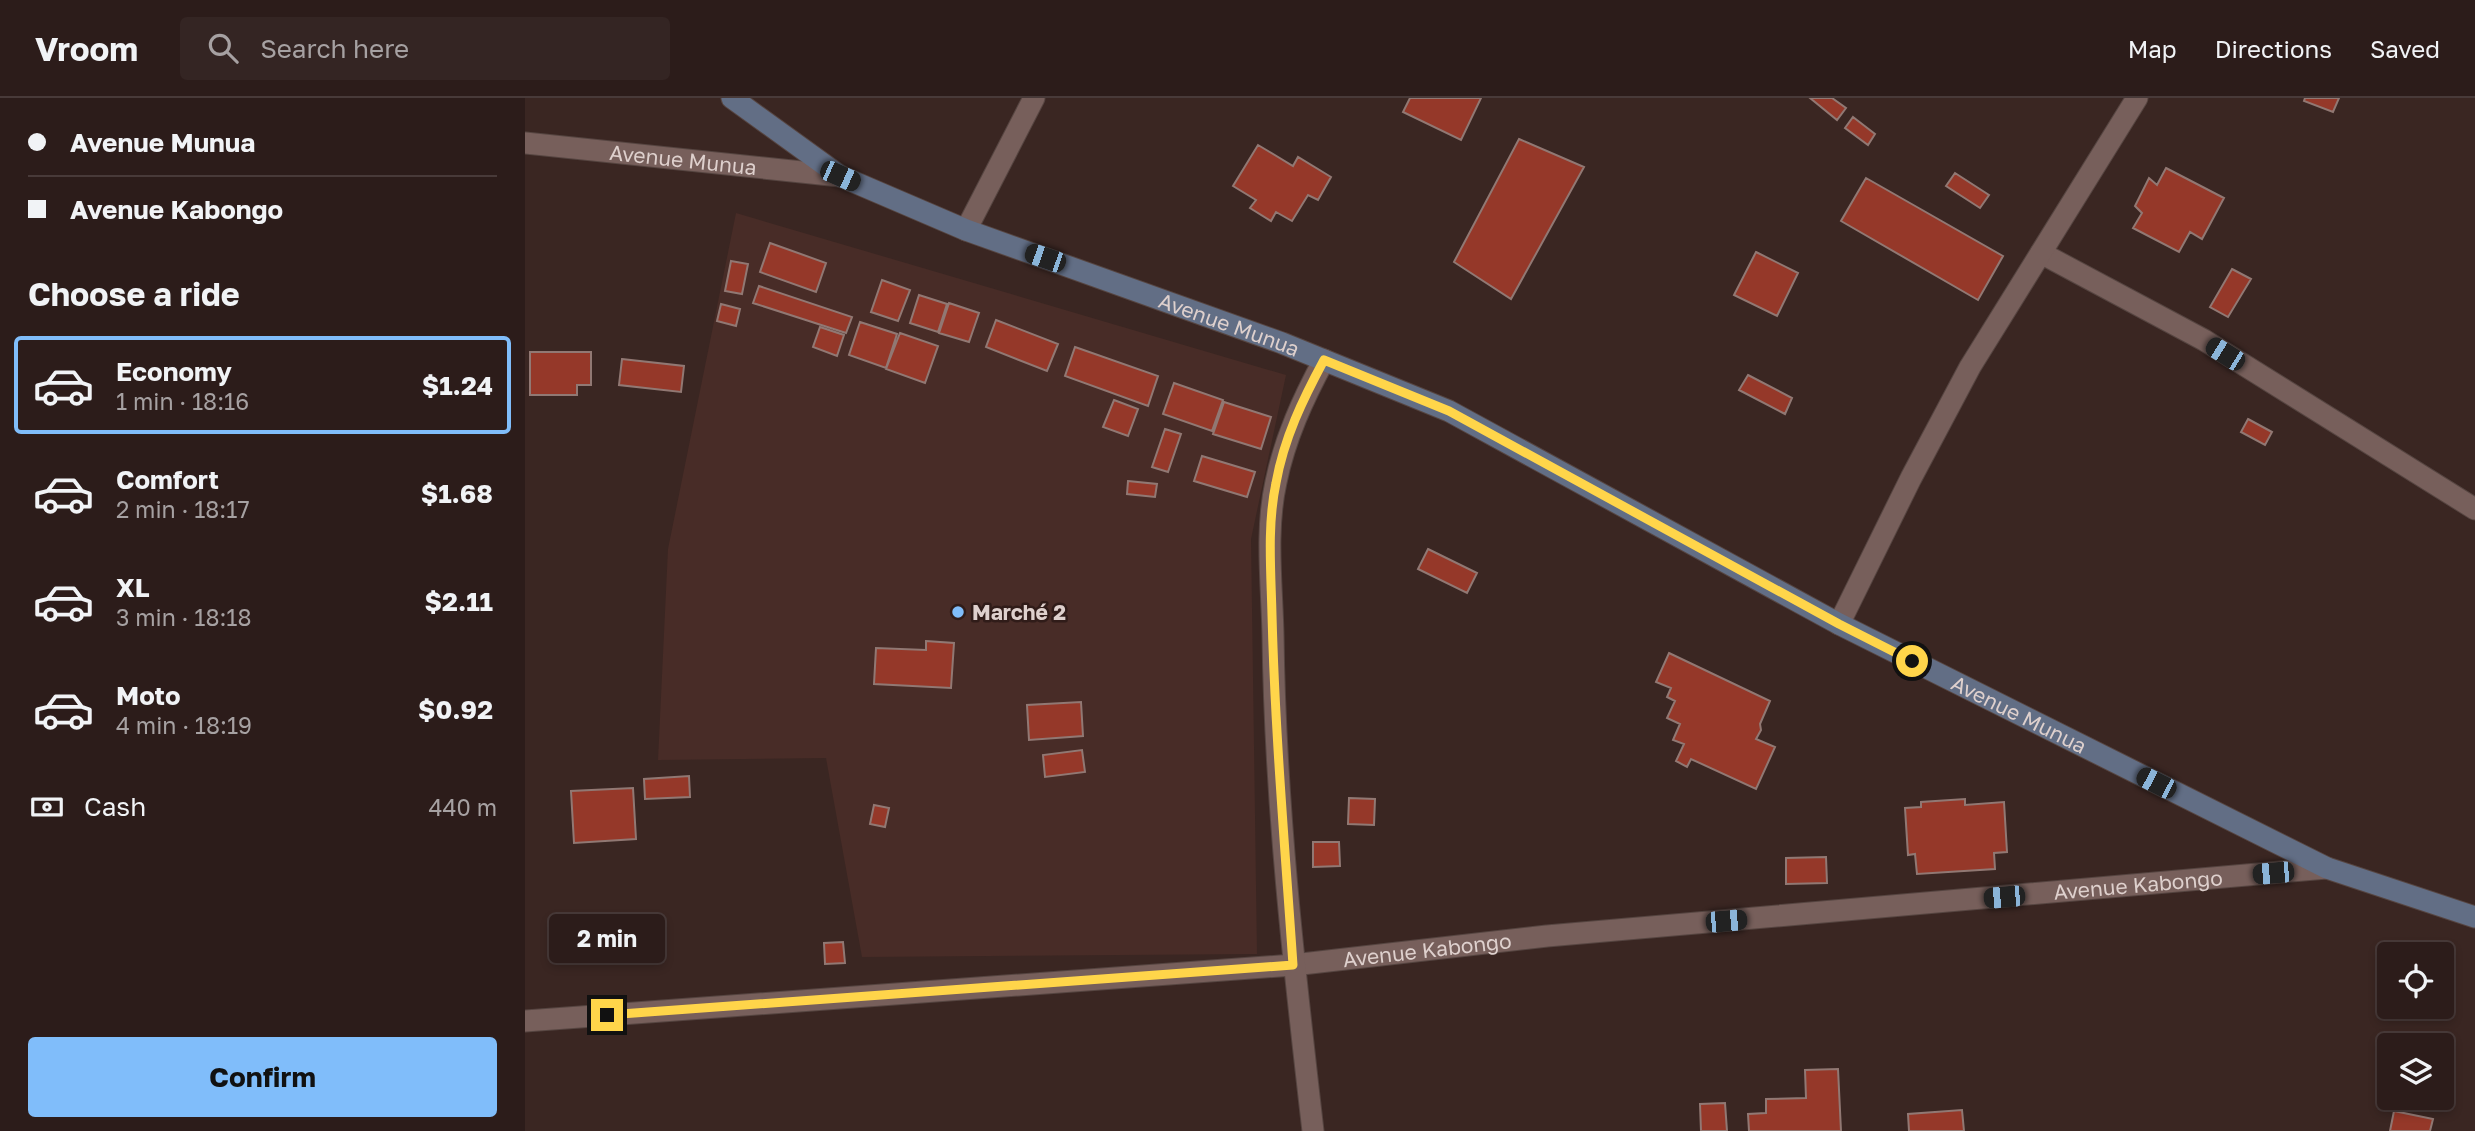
<!DOCTYPE html>
<meta charset="utf-8">
<style>
body{margin:0;font-family:"Golos Text",sans-serif;background:#342523;color:#f1f3f6;height:100vh;display:flex;flex-direction:column;font-size:26px;white-space:nowrap}
*{box-sizing:border-box;margin:0}
p{font-size:23px;color:#a6a1a2}
.icon{flex:none;width:38px;height:38px;fill:none;stroke:currentColor;stroke-width:2;stroke-linecap:round;stroke-linejoin:round}
.map{position:relative;flex:1;overflow:hidden}
.sheet{display:flex;flex-direction:column;background:#2c1c1a;width:525px}
.sheet>*{flex:none}
.hud{display:grid;align-content:center;height:154px;padding:0 28px;background:#2c1c1a}
.fabs{position:absolute;left:1852px;top:844px;display:grid;gap:14px}
.fabs a{display:grid;place-items:center;width:77px;height:77px;border-radius:7px;background:#2c1c1a;box-shadow:0 4px 10px #0003,0 0 0 2px #483a39;font-size:35px}
.end{position:absolute;width:32px;height:32px;margin:-16px;border:9px solid #ffd54a;background:#111;box-shadow:0 0 0 4px #111}
.from{border-radius:50%}
.bubble{position:absolute;height:49px;border-radius:7px;background:#2c1c1a;box-shadow:0 4px 10px #0003,0 0 0 2px #483a39;font-size:23px;font-weight:700;line-height:49px;text-align:center}
.car{position:absolute;width:21px;height:42px;margin:-21px -10px;border-radius:9px;box-shadow:0 0 5px 2px #0007;background:linear-gradient(#222 24%,#8ab4d8 0 40%,#222 0 76%,#8ab4d8 0 86%,#222 0)}
.hud b{display:flex;align-items:center;gap:24px;height:66px;font-size:26px}
.hud b+b{border-top:2px solid #483a39}
.hud i{width:18px;height:18px;background:#f1f3f6}
ul{padding:0;list-style:none}
li{display:flex;align-items:center;gap:21px;height:98px;margin:0 14px 10px;padding:0 14px;border:4px solid transparent;border-radius:7px}
li div{flex:1}
li b{display:block;font-size:26px}
li em{font-style:normal;font-weight:700}
li.current{border-color:#80bdfa}
li>.icon{width:63px;height:63px;stroke-width:1.5}
h2{padding:0 28px;font-size:32px;line-height:84px}
.pay{display:flex;align-items:center;gap:18px;height:77px;padding:0 28px;font-size:26px}
.pay p{margin-inline-start:auto}
.button{display:flex;gap:14px;margin-top:auto;padding:14px 28px}
.button a{flex:1;height:80px;border-radius:7px;background:#80bdfa;color:#111;font-size:28px;font-weight:700;line-height:80px;text-align:center}
header{display:flex;align-items:center;gap:42px;box-sizing:border-box;height:98px;padding:0 35px;background:#2c1c1a;border-bottom:2px solid #483a39}
header strong{font-size:33px}
nav{display:flex;gap:38px;margin-inline-start:auto;font-size:24px}
.search{width:490px;height:63px;background:#342523;display:flex;align-items:center;gap:18px;box-sizing:border-box;padding:0 24px;border-radius:7px;color:#a6a1a2;font-size:26px}
main{display:flex;flex:1;min-height:0}
.map>svg:first-child{display:block}
.built{fill:#482c27}
.building{fill:#953829;stroke:#917873;stroke-width:2}
.lines{fill:none;stroke-linecap:round;stroke-linejoin:round}
.street-casing{stroke:#564541;stroke-width:23}
.secondary-casing{stroke:#564541;stroke-width:23}
.street{stroke:#775f5b;stroke-width:21}
.secondary{stroke:#626e85;stroke-width:21}
.route{stroke:#ffd54a;stroke-width:9}
.poi-dot{fill:#80bdfa;stroke:#301c19;stroke-width:2.5}
.labels{text-anchor:middle;dominant-baseline:central;stroke-width:5;stroke-linejoin:round;paint-order:stroke}
.street-label{font-size:21px;fill:#ded0cd;stroke:#301c19}
.poi-label{font-size:21px;font-weight:bold;fill:#ded0cd;stroke:#301c19;text-anchor:start}
</style>
<header>
<strong>Vroom</strong>
<div class="search"><svg class="icon" aria-label="search" viewBox="0 0 24 24"><circle cx="10" cy="10" r="6"/><path d="M15 15l6 6"/></svg>Search here</div>
<nav><a>Map</a><a>Directions</a><a>Saved</a></nav>
</header>
<main>
<section class="sheet">
<div class="hud">
<b><i class="from"></i>Avenue Munua</b>
<b><i></i>Avenue Kabongo</b>
</div>
<h2>Choose a ride</h2>
<ul>
<li class="current"><svg class="icon" aria-label="car" viewBox="0 0 24 24"><path d="M5 17H2v-5l4-1 3-4h7l3 4 3 1v5h-3M9 17h6M6 11h13"/><circle cx="7" cy="17" r="2"/><circle cx="17" cy="17" r="2"/></svg><div><b>Economy</b><p>1 min · 18:16</p></div><em>$1.24</em></li>
<li><svg class="icon" aria-label="car" viewBox="0 0 24 24"><path d="M5 17H2v-5l4-1 3-4h7l3 4 3 1v5h-3M9 17h6M6 11h13"/><circle cx="7" cy="17" r="2"/><circle cx="17" cy="17" r="2"/></svg><div><b>Comfort</b><p>2 min · 18:17</p></div><em>$1.68</em></li>
<li><svg class="icon" aria-label="car" viewBox="0 0 24 24"><path d="M5 17H2v-5l4-1 3-4h7l3 4 3 1v5h-3M9 17h6M6 11h13"/><circle cx="7" cy="17" r="2"/><circle cx="17" cy="17" r="2"/></svg><div><b>XL</b><p>3 min · 18:18</p></div><em>$2.11</em></li>
<li><svg class="icon" aria-label="car" viewBox="0 0 24 24"><path d="M5 17H2v-5l4-1 3-4h7l3 4 3 1v5h-3M9 17h6M6 11h13"/><circle cx="7" cy="17" r="2"/><circle cx="17" cy="17" r="2"/></svg><div><b>Moto</b><p>4 min · 18:19</p></div><em>$0.92</em></li>
</ul>
<div class="pay"><svg class="icon" aria-label="cash" viewBox="0 0 24 24"><path d="M3 7h18v10H3z"/><circle cx="12" cy="12" r="2"/></svg>Cash<p>440 m</p></div>
<div class="button"><a>Confirm</a></div>
</section>
<div class="map">
<svg width="1950" height="1033" viewBox="0 0 1950 1033">
<rect width="100%" height="100%" fill="#3a2622"/>
<path class="built" d="M211 115 761 277 726 441 732 856 337 859 301 660 133 662 143 451Z"/>
<path class="building" d="M885 0H956L936 42 878 14Z
M1285 0H1307L1321 10 1312 22Z
M1780 0H1814L1808 14 1779 3Z
M1328 19 1350 36 1343 47 1320 30Z
M994 41 1059 69 986 201 929 164Z
M733 47 768 68 773 59 806 79 793 102 783 97 767 123 751 114 746 123 725 110 731 102 708 88Z
M1641 70 1699 100 1677 141 1665 134 1654 154 1608 130 1617 115 1610 108 1624 80 1632 87Z
M1430 75 1464 97 1455 110 1421 88Z
M1341 80 1478 158 1453 202 1316 123Z
M245 145 301 165 291 194 235 174Z
M1231 154 1273 175 1252 218 1209 197Z
M206 163 223 166 217 196 200 193Z
M1707 171 1726 181 1703 219 1685 209Z
M357 182 385 192 373 223 346 214Z
M234 188 327 219 321 235 228 205Z
M394 197 422 206 413 234 385 225Z
M424 205 454 215 444 244 414 235Z
M196 206 215 211 211 228 192 223Z
M471 222 533 246 522 273 461 249Z
M335 224 372 236 361 270 324 257Z
M295 229 319 237 312 258 288 249Z
M375 235 413 248 400 285 361 271Z
M550 249 633 278 623 308 540 278Z
M5 254H66V287H52V297H5Z
M97 261 159 268 156 294 94 287Z
M1223 277 1267 300 1260 316 1214 292Z
M649 285 698 302 687 333 638 316Z
M589 302 613 311 603 338 578 329Z
M699 304 746 319 736 351 688 336Z
M1723 321 1747 334 1740 347 1716 334Z
M640 331 656 336 643 374 627 369Z
M677 358 730 374 722 399 669 383Z
M603 383 632 386 630 399 602 396Z
M903 451 952 475 942 495 893 471Z
M401 543 429 545 426 590 349 586 351 550 401 552Z
M1144 555 1245 603 1235 626 1236 632 1231 641 1250 649 1231 691 1166 661 1162 669 1151 663 1159 646 1148 642 1155 626 1142 620 1150 603 1142 599 1146 590 1131 584Z
M556 604 558 638 504 642 502 607Z
M557 652 560 674 520 679 518 657Z
M164 678 165 699 120 701 119 681Z
M108 690 111 741 49 745 46 693Z
M824 700 850 701 849 727 823 726Z
M1440 701V707L1479 704 1482 754 1469 755 1470 771 1392 776 1390 756 1383 757 1380 710 1396 709V704Z
M349 707 364 710 360 729 345 726Z
M788 744H814L815 768 788 769Z
M1301 759 1302 785 1261 786V760Z
M318 844 320 865 300 866 299 845Z
M1313 971 1316 1033H1224L1223 1016 1241 1015V1001L1281 1000 1280 972Z
M1200 1005 1202 1033H1176L1175 1006Z
M1437 1012 1439 1033H1384L1383 1016Z
M1869 1013 1908 1021 1905 1033H1865Z"/>
<g class="lines">
<g class="street-casing">
<g id="street">
<path id="s1" d="M0 45 315 78"/>
<path d="M441 132 509 0"/>
<path d="M1516 155 1679 242 1950 411"/>
<path d="M1314 526 1386 380 1445 269 1612 0"/>
<path id="s2" d="M0 923 768 867 1022 838 1802 770"/>
<path d="M788 1033C769 869 750 703 748 537 747 488 740 433 751 384 760 340 778 301 799 262"/>
</g>
</g>
<g class="secondary-casing">
<g id="secondary">
<path id="s3" d="M207 0 315 78 441 132 757 245 924 313 1314 526 1802 770 1950 819"/>
</g>
</g>
<use href="#street" class="street"/>
<use href="#secondary" class="secondary"/>
</g>
<g class="lines">
<path class="route" d="M82 917 768 867C760 750 750 634 747 517 746 474 742 427 751 385 759 340 778 301 799 262L924 313 1314 526 1387 563"/>
</g>
<circle class="poi-dot" cx="433" cy="514" r="7"/>
<g class="labels">
<g class="street-label">
<text stroke="none"><textPath href="#s1" startOffset="159">Avenue Munua</textPath></text>
<text stroke="none"><textPath href="#s3" startOffset="550">Avenue Munua</textPath></text>
<text stroke="none"><textPath href="#s3" startOffset="1432">Avenue Munua</textPath></text>
<text stroke="none"><textPath href="#s2" startOffset="1619">Avenue Kabongo</textPath></text>
<text stroke="none"><textPath href="#s2" startOffset="905">Avenue Kabongo</textPath></text>
</g>
<g class="poi-label">
<text x="447" y="514">Marché 2</text>
</g>
</g>
</svg>
<div class="fabs">
<a><svg class="icon" aria-label="locate" viewBox="0 0 24 24"><circle cx="12" cy="12" r="6"/><path d="M12 2v4M12 18v4M2 12h4M18 12h4"/></svg></a>
<a><svg class="icon" aria-label="layers" viewBox="0 0 24 24"><path d="M12 4l9 5-9 5-9-5zM3 14l9 5 9-5"/></svg></a>
</div>
<i class="end from" style="left:1387px;top:563px"></i>
<i class="end" style="left:82px;top:917px"></i>
<div class="bubble" style="left:24px;top:816px;width:116px">2 min</div>
<i class="car" style="left:315px;top:78px;rotate:114deg"></i>
<i class="car" style="left:520px;top:160px;rotate:289deg"></i>
<i class="car" style="left:1700px;top:256px;rotate:302deg"></i>
<i class="car" style="left:1631px;top:685px;rotate:297deg"></i>
<i class="car" style="left:1748px;top:775px;rotate:265deg"></i>
<i class="car" style="left:1479px;top:799px;rotate:265deg"></i>
<i class="car" style="left:1201px;top:823px;rotate:85deg"></i>
</div>
</main>
